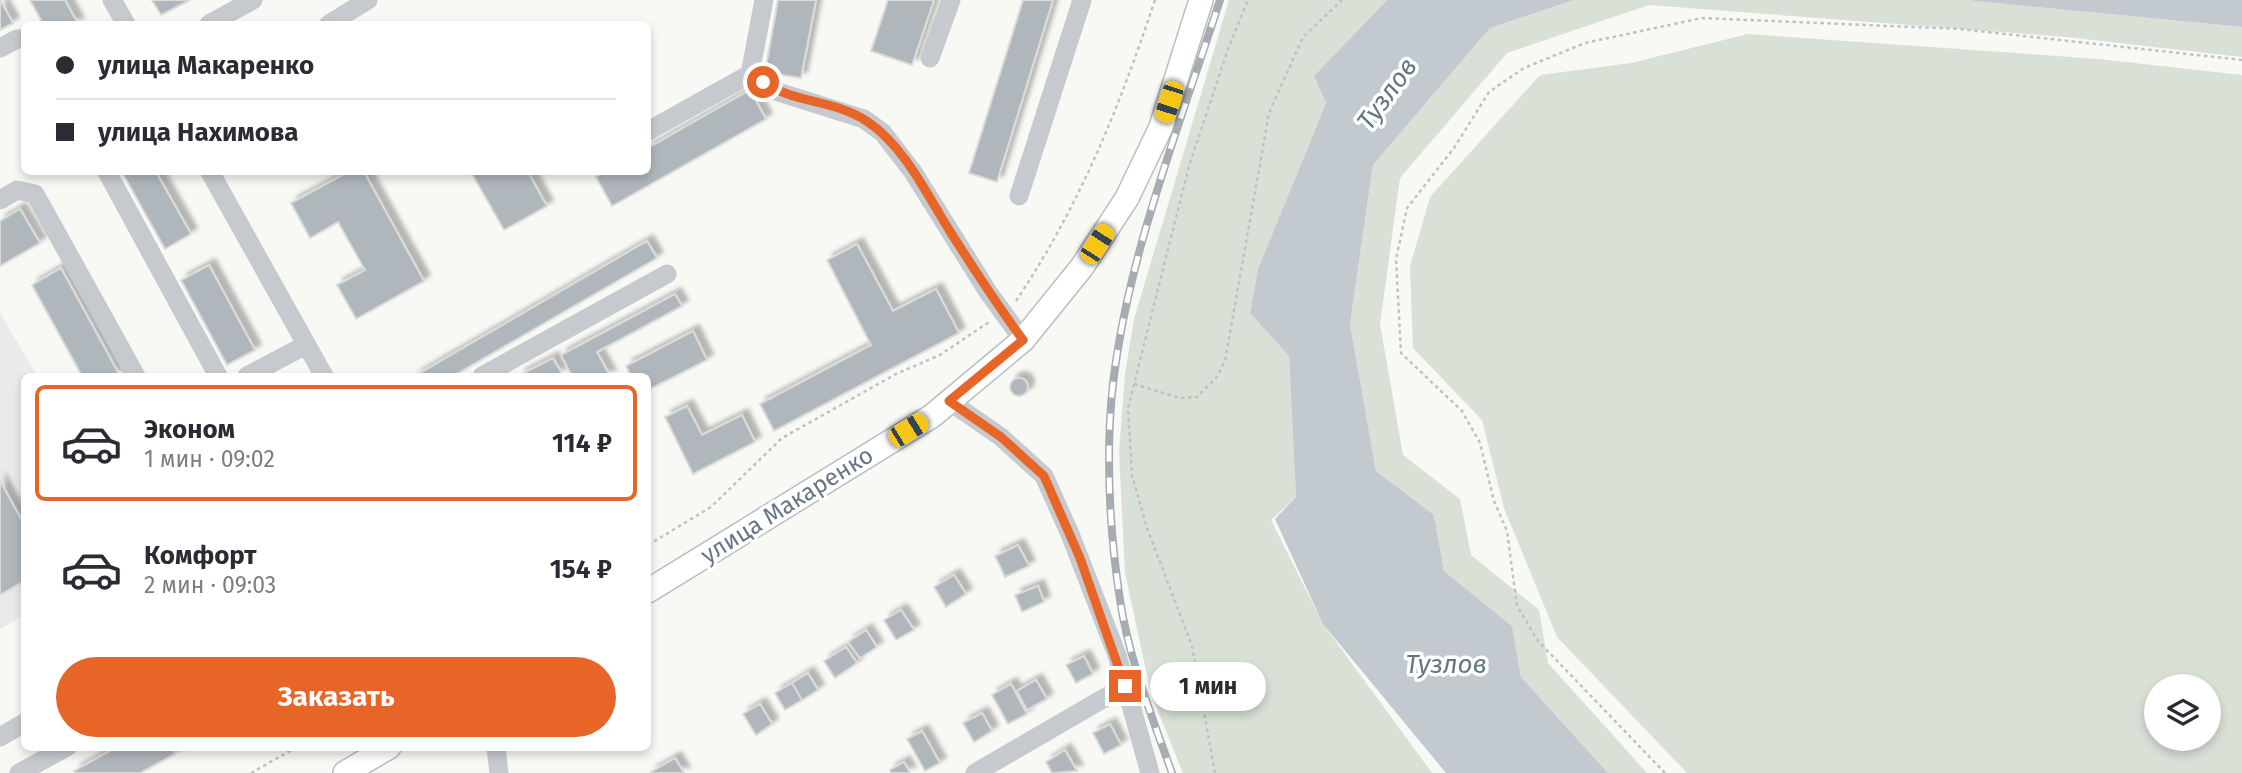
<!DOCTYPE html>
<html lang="ru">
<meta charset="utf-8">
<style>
body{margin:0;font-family:"Fira Sans",sans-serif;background:#f2f2f3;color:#2b2b33;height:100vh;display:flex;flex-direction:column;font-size:26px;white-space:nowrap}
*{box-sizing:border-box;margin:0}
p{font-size:23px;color:#7c7c81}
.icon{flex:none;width:38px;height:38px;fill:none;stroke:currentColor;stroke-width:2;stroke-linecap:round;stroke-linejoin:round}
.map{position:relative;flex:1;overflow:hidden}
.panel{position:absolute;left:21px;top:373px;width:630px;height:378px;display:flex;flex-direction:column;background:#fff;border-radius:10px;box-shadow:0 4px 10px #0003}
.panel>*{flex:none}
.top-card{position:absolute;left:21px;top:21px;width:630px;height:154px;border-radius:10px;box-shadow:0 4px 10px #0003;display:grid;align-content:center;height:154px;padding:0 35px;background:#fff}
.controls{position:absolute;left:2144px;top:674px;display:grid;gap:14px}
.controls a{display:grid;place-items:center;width:77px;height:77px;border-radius:50%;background:#fff;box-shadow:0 4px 10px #0003;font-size:35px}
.end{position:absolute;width:32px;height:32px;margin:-16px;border:9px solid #e76527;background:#fff;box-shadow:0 0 0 4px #fff}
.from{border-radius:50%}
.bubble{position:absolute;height:49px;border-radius:24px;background:#fff;box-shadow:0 4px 10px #0003;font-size:23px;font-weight:700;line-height:49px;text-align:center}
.car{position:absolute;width:21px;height:42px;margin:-21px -10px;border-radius:9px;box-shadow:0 0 5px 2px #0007;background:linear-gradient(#f5c518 24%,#345 0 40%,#f5c518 0 76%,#345 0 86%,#f5c518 0)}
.top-card b{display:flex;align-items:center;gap:24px;height:66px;font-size:26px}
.top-card b+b{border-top:2px solid #e1e1e2}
.top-card i{width:18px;height:18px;background:#2b2b33}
ul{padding:12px 0 0;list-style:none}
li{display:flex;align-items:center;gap:21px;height:116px;margin:0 14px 10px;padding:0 21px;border:4px solid transparent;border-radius:10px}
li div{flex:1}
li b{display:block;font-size:26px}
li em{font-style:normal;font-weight:700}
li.selected{border-color:#e76527}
li>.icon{width:63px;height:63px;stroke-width:1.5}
.primary-button{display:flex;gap:14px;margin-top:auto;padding:14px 35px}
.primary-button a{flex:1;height:80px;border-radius:42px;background:#e76527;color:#fff;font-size:28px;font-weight:700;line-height:80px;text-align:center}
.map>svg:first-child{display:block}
.built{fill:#e9eae9}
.green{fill:#d9e0d6;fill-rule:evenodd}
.water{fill:#c2cad0}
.building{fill:#afb6bc;stroke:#dadad8;stroke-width:2;filter:url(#shadow)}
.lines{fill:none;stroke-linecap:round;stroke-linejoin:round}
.major-casing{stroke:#b9bdc1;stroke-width:26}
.path{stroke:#bfc2c4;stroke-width:2.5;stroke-dasharray:3.5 3.5;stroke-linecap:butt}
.minor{stroke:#c6c9cd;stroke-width:19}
.major{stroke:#fff;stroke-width:23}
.rail-casing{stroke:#a6acb2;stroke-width:8}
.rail{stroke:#fff;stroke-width:5;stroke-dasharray:16;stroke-linecap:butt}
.route{stroke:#e76527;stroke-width:9}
.labels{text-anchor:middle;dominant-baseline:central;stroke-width:7;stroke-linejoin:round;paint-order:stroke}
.street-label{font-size:24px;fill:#667687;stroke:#fff}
.water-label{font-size:26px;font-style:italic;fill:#637783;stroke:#fff}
</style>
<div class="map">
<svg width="2242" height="773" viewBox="0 0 2242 773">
<defs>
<filter id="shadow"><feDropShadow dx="6" dy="-6" stdDeviation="2" flood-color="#0004"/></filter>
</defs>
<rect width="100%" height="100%" fill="#f8f8f5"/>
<path class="built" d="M0 313 37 376H24V615L0 629Z"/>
<path class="green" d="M1229 0H1387L1314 76 1326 103 1258 269 1250 313 1289 356 1296 497 1271 520 1323 624 1432 773H1183L1151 694 1125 573 1119 452 1125 374 1134 319Z
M1574 0H1966L2242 27V57L2066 37 1649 5 1507 53 1400 178 1380 324 1403 455 1460 499 1471 555 1539 610 1548 663 1647 773H1608L1521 677 1512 626 1444 571 1434 515 1376 471 1350 324 1373 165 1490 28Z
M1748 34 2099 59 2242 75V773H1687L1557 637 1504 508 1482 420 1413 348 1410 266 1430 197 1540 75 1631 63ZM2156 686H2208V738H2156Z"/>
<path class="water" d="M1387 0H1574L1490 28 1373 165 1350 324 1376 471 1434 515 1444 571 1512 626 1521 677 1608 773H1446L1323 624 1275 519 1296 497 1289 356 1250 313 1258 269 1326 103 1314 76Z
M1966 0H2242V27Z"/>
<path class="building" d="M0 0 13 23 0 30Z
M30 0H65L78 24H43Z
M152 0H190L161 15Z
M778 0H816L801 78 765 72Z
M888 0H934L912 65 871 51Z
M1023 0H1053L997 182 969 173Z
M750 90 766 119 612 206 596 177 605 172H648V148Z
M122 172H156L191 234 165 249Z
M348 172H364L424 281 356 319 337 285 365 270 338 222 310 238 291 203Z
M471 172H528L547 206 504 230Z
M20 209 40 243 0 266V221Z
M647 241 657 258 453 376H415Z
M857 244 893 311 936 289 959 333 774 431 760 404 871 345 827 260Z
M209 265 255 350 227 365 181 280Z
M61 268 120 376H82L32 285Z
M675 294 682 306 597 352 610 376H572L561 355Z
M693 331 707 360 648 390V376H631L626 366Z
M553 358 562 374 518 376Z
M1010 387a9 9 0 1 1 18 0a9 9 0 1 1-18 0Z
M687 406 702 435 742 415 755 442 693 474 665 417Z
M0 481 24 524V581L0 595Z
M1018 545 1029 566 1005 577 995 556Z
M954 575 966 594 946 607 934 587Z
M1038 586 1044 602 1022 612 1015 595Z
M901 610 914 630 896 640 884 620Z
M866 630 877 647 860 658 848 642Z
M846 647 857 663 835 678 824 661Z
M1084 656 1093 674 1076 683 1066 665Z
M808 673 818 690 802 700 792 683Z
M1036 680 1047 699 1027 710 1017 691Z
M792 683 802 700 785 710 775 693Z
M1011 684 1027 714 1008 724 992 695Z
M760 704 772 724 756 735 743 714Z
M982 713 992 731 974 742 963 723Z
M1110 724 1121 745 1104 754 1093 733Z
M922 731 940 763 925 771 907 739Z
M117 747H172L175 754 140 773H76L74 771Z
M1065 750 1077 771 1052 773 1046 762Z
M675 758 684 773H651V772Z
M904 762 910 773H891L890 770Z"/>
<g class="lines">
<g class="major-casing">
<path id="major" d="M648 591 932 416 1023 340 1082 267 1127 198 1161 127 1201 0
M345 773 389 747"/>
</g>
<path class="path" d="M1016 301C1080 205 1119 108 1155 0
M1134 384 1180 398 1197 397 1216 378 1225 361 1269 113 1303 37 1342 0
M648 545 711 507 782 438 896 374 940 355 989 322
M251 773 297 747
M1215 773 1192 646 1147 528 1132 475 1128 408 1189 166 1228 49 1248 0
M1665 773 1538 641 1517 606 1507 531 1494 501 1480 443 1462 411 1401 353 1396 259 1407 208 1454 148 1489 92 1524 68 1585 43 1702 18 1960 29 2242 60"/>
<path class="minor" d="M112 0 126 24
M764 0 750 74 775 91 864 119 883 133 913 172 988 292 1023 340
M209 24 253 0
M329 24 368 0
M0 48 17 39H24
M930 58 951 0
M648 131 750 74
M107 172 218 376
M210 172 324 376
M1019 196 1082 0
M0 200 17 190 35 194 136 376
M247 376 306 345
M482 376 667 274
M949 401 1001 437 1044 476 1070 534 1117 655 1150 773
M0 737 24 723
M496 747 499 773
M19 773 67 747
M975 773 1125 686"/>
<use href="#major" class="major"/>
<g class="rail-casing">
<path id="rail" d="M1172 773C1152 717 1129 659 1120 600 1111 541 1107 481 1110 420 1117 282 1178 131 1220 0"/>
</g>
<use href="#rail" class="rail"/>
</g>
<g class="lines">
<path class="route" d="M763 82C794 103 836 100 868 122 905 147 927 195 951 233 974 269 997 305 1023 340L949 401 1001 437 1044 476 1080 558 1125 686"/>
</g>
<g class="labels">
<g class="street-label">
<text transform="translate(787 505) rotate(-32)">улица Макаренко</text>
</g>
<g class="water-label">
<text transform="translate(1387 94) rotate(-54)">Тузлов</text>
<text x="1446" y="664">Тузлов</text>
</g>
</g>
</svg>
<div class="controls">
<a><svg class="icon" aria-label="layers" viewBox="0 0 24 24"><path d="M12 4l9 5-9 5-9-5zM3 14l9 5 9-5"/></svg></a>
</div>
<i class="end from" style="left:763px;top:82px"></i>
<i class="end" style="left:1125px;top:686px"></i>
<div class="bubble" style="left:1150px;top:662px;width:116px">1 мин</div>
<i class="car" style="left:1169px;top:102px;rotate:198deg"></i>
<i class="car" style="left:1097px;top:244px;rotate:33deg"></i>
<i class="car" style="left:908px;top:430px;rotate:58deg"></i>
<div class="top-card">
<b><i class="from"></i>улица Макаренко</b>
<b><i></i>улица Нахимова</b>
</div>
<section class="panel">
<ul>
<li class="selected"><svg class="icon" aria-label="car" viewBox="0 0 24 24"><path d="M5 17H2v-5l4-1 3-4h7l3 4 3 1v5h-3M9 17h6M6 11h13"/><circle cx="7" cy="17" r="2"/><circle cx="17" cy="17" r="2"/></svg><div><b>Эконом</b><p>1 мин · 09:02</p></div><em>114 ₽</em></li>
<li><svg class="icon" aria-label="car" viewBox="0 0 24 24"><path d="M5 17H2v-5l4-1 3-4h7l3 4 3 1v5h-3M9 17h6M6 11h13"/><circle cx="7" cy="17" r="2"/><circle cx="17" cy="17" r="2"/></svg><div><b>Комфорт</b><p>2 мин · 09:03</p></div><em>154 ₽</em></li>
</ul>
<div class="primary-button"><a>Заказать</a></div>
</section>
</div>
